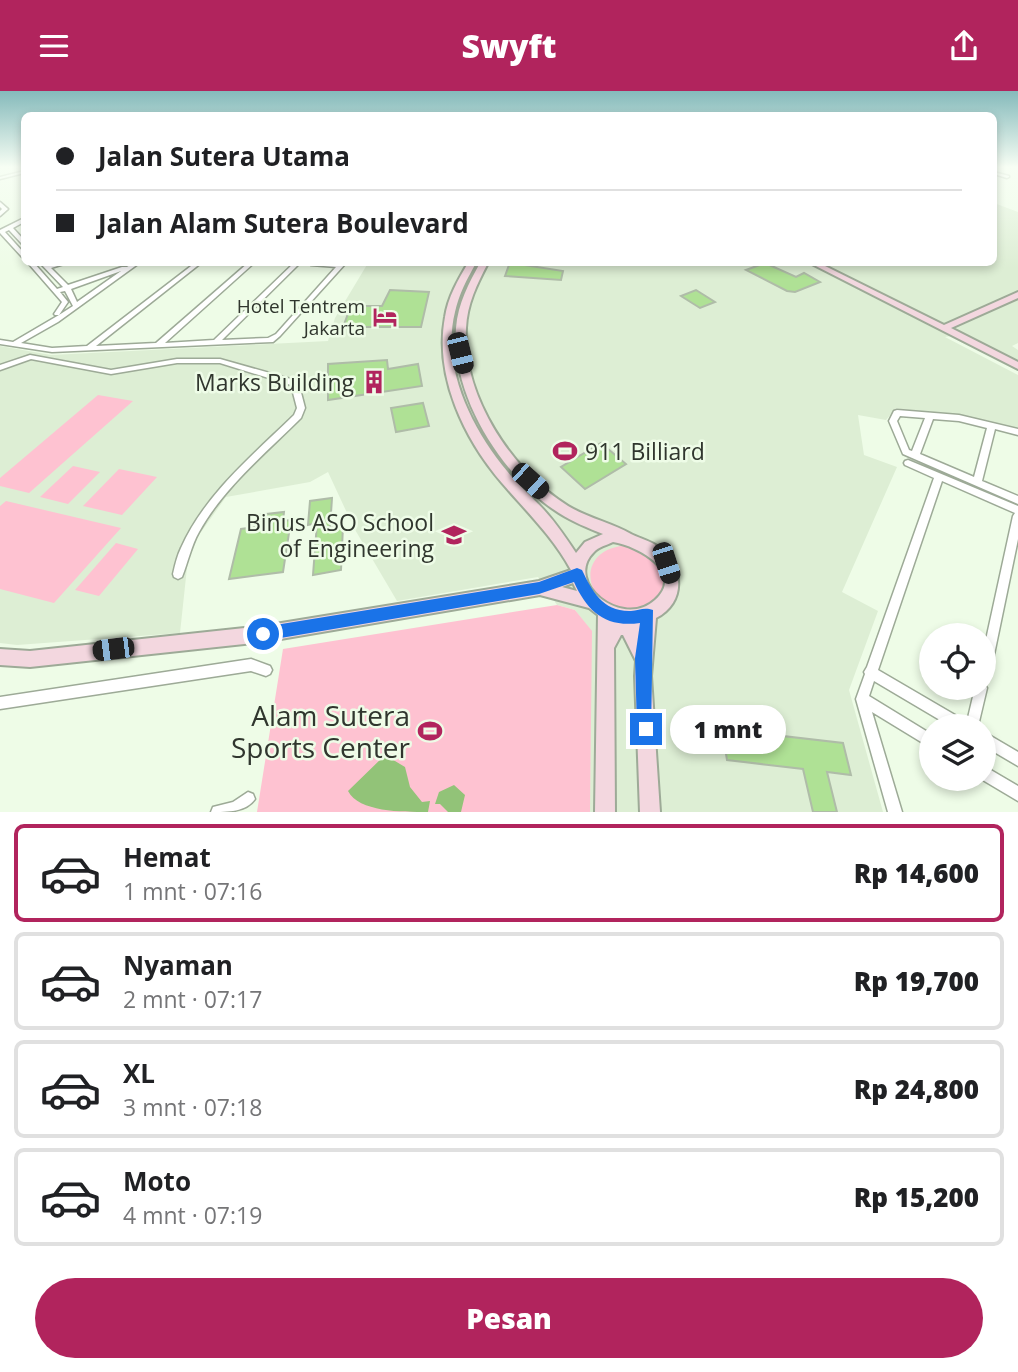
<!DOCTYPE html>
<html lang="id">
<meta charset="utf-8">
<style>
body{margin:0;font-family:"Open Sans",sans-serif;background:#f6f6f6;color:#202124;height:100vh;display:flex;flex-direction:column;font-size:26px;white-space:nowrap}
*{box-sizing:border-box;margin:0}
p{font-size:23px;color:#757577}
.icon{flex:none;width:38px;height:38px;fill:none;stroke:currentColor;stroke-width:2;stroke-linecap:round;stroke-linejoin:round}
.map{position:relative;height:721px;overflow:hidden}
.details{display:flex;flex-direction:column;background:#fff;flex:1}
.details>*{flex:none}
.guide{position:absolute;left:21px;top:21px;width:976px;height:154px;border-radius:10px;box-shadow:0 4px 10px #0003;display:grid;align-content:center;height:154px;padding:0 35px;background:#fff}
.buttons{position:absolute;left:919px;top:532px;display:grid;gap:14px}
.buttons a{display:grid;place-items:center;width:77px;height:77px;border-radius:50%;background:#fff;box-shadow:0 4px 10px #0003;font-size:35px}
.end{position:absolute;width:32px;height:32px;margin:-16px;border:9px solid #1a73e8;background:#fff;box-shadow:0 0 0 4px #fff}
.from{border-radius:50%}
.bubble{position:absolute;height:49px;border-radius:24px;background:#fff;box-shadow:0 4px 10px #0003;font-size:23px;font-weight:800;line-height:49px;text-align:center}
.car{position:absolute;width:21px;height:42px;margin:-21px -10px;border-radius:9px;box-shadow:0 0 5px 2px #0007;background:linear-gradient(#222 24%,#8ab4d8 0 40%,#222 0 76%,#8ab4d8 0 86%,#222 0)}
.guide b{display:flex;align-items:center;gap:24px;height:66px;font-size:26px}
.guide b+b{border-top:2px solid #e0e0e0}
.guide i{width:18px;height:18px;background:#202124}
ul{padding:12px 0 0;list-style:none}
li{display:flex;align-items:center;gap:21px;height:98px;margin:0 14px 10px;padding:0 21px;border:4px solid #e0e0e0;border-radius:10px}
li div{flex:1}
li b{display:block;font-size:26px}
li em{font-style:normal;font-weight:800}
li.active{border-color:#b1245d}
li>.icon{width:63px;height:63px;stroke-width:1.5}
.primary-button{display:flex;gap:14px;margin-top:auto;padding:14px 35px}
.primary-button a{flex:1;height:80px;border-radius:42px;background:#b1245d;color:#fff;font-size:28px;font-weight:800;line-height:80px;text-align:center}
header{display:flex;justify-content:space-between;align-items:center;height:91px;padding:0 35px;background:#b1245d;color:#fff;font-size:32px;font-weight:800}
.map>svg:first-child{display:block}
.built{fill:#ddeed4}
.green{fill:#fec2d1}
.water{fill:#92c378}
.building{fill:#afe195;stroke:#afbca8;stroke-width:2}
.lines{fill:none;stroke-linecap:round;stroke-linejoin:round}
.street-casing{stroke:#9daa97;stroke-width:3}
.secondary-casing{stroke:#9daa97;stroke-width:4}
.street{fill:#fff;fill-rule:evenodd}
.secondary{fill:#f3d7df;fill-rule:evenodd}
.route{fill:#1a73e8}
.labels{text-anchor:middle;dominant-baseline:central;stroke-width:5;stroke-linejoin:round;paint-order:stroke}
.far-poi-label{font-size:19px;fill:#30362e;stroke:#eefce7;text-anchor:end}
.poi-label{font-size:23px;fill:#30362e;stroke:#eefce7;text-anchor:end}
.near-poi-label{font-size:28px;fill:#30362e;stroke:#eefce7;text-anchor:end}
</style>
<header><svg class="icon" aria-label="menu" viewBox="0 0 24 24"><path d="M4 6h16M4 12h16M4 18h16"/></svg>Swyft<svg class="icon" aria-label="share" viewBox="0 0 24 24"><path d="M12 15V3M7 8l5-5 5 5M5 13v7h14v-7"/></svg></header>
<div class="map">
<svg width="1018" height="721" viewBox="0 0 1018 721">
<rect width="100%" height="100%" fill="#eefce7"/>
<path class="built" d="M994 112 1018 121V252L1012 255 1018 259V269L964 243 945 246 1018 284V338L943 324 940 327 896 317 886 329 858 324 864 364 897 376 842 501 878 520 849 599 883 721H590L591 540 575 519 557 514 538 486 397 510 354 437 328 381 310 391 226 406 189 458 180 542 17 554 0 552V255L51 264 328 250 335 227 368 172H994Z"/>
<path class="green" d="M98 304 133 310 29 402 0 395V387Z
M73 375 100 381 68 413 40 406Z
M119 378 157 386 122 424 83 415Z
M6 410 121 437 54 512 0 498V415Z
M116 452 138 458 99 505 75 499Z
M621 455C646 457 664 472 664 498L651 516C642 517 632 521 623 519 584 512 576 462 621 455Z
M557 514 575 519 592 540 590 721H257L283 558Z"/>
<path class="water" d="M385 664 405 676 410 696 422 711 430 710 428 721C401 721 359 721 348 700Z
M454 694 465 704 461 721H448L440 713H435L439 701Z"/>
<path class="building" d="M765 172 796 186 804 182 820 191 795 201 787 200 746 179Z
M518 173 563 180 561 189 505 185 509 174Z
M390 199 429 201 421 236H343L351 215H382Z
M696 199 715 211 700 217 681 205Z
M387 269 388 278 418 273 422 295 328 309V273Z
M423 312 429 335 396 341 391 317Z
M601 352 626 373 585 398 561 376Z
M332 407 330 437 343 435 341 479 313 484 317 432 308 434 310 410Z
M284 421 283 430 291 429 283 481 229 488 241 438 256 436 258 424Z
M722 638 843 652 851 684 827 681 837 721H813L803 678 727 669Z"/>
<g class="lines">
<g class="street-casing">
<path id="street" d="M24 80V82L0 88V86Z
M994 81 1009 85V86L1007 87 994 83Z
M0 111 8 118 0 125V120L2 118 0 116Z
M24 127V131L13 137 24 149V154L22 153 9 139 5 141 24 162V167L22 166 0 142V139Z
M28 172H34L57 198 63 196 40 172H46L48 174 57 172H65L64 173 51 177 68 194 122 176H127L133 172 138 173 58 231 21 252 52 257 87 255 195 172H201L96 255 156 252 248 172H254L165 252 214 249 294 172H300L222 249 268 247 276 243 336 176 311 174 308 172 339 173 340 172H346L280 245 273 251 52 261 0 253V249L13 251 59 224H55L54 223 62 211ZM121 180 77 211 71 198ZM65 200 73 215 59 224 68 211 60 201Z
M30 264 111 279 177 268H220L298 290 305 317 301 327C266 362 224 396 199 441 191 455 188 471 182 486L178 488 174 486 173 483C175 474 177 465 181 457 205 403 253 364 294 324L297 317 291 294 220 272H177L111 283 31 268 0 279V274Z
M897 319 959 324 1018 338V344L995 338 982 390 1018 405V413L903 363 889 330 894 320ZM900 325 925 327 912 360 909 359 897 330ZM933 328 959 330 987 337 974 386 920 363Z
M908 369 1018 415V448L990 583 988 587 984 589V558L1013 425 1015 422 942 390 878 579 967 631 975 597H984V592L987 597 978 635H950L874 590 869 605 931 643V657L872 621 902 721H888L856 608 865 583 864 581 867 576 934 387 905 374 904 372 905 370Z
M251 568 270 575 272 579 270 583 266 585 251 580 0 618V606Z
M984 641 1018 661V675L984 655Z
M984 675 1018 695V710L981 688H984Z
M248 701 253 703 255 708C246 721 228 721 211 721L213 716 233 711Z"/>
</g>
<g class="secondary-casing">
<path id="secondary" d="M468 172H476C467 188 459 203 455 221 441 277 472 338 507 380 518 394 532 406 544 419 556 432 566 447 576 462L585 451 603 443C588 437 573 431 559 422 503 387 451 305 456 237 458 212 469 192 480 172H488C477 193 467 213 466 237 462 305 512 380 568 415 588 427 612 432 631 443 641 448 651 450 660 457 684 476 686 512 656 527L651 585 660 721H640L635 585 636 570 623 544H621L614 557 615 721H595L598 524 589 517 540 504 263 551 30 576 0 574V558L30 560 263 535 539 490 571 479C553 446 527 421 502 392 464 348 434 285 445 226 448 206 458 189 468 172ZM613 451C638 455 686 481 655 509 622 539 563 491 594 461 598 456 607 454 613 451ZM573 492 577 500 562 496Z
M810 172H819L944 234 1018 201V207L951 237 1018 271V278Z"/>
</g>
<use href="#street" class="street"/>
<use href="#secondary" class="secondary"/>
</g>
<linearGradient id="sky" x2="0" y2="1"><stop stop-color="#85babb"/><stop offset="0.43" stop-color="#f7fef4"/><stop offset="1" stop-color="#f7fef4" stop-opacity="0"/></linearGradient>
<rect width="1018" height="177" fill="url(#sky)"/>
<path class="route" d="M577 477 582 479C592 500 603 521 631 520 639 519 645 516 653 519L651 643 646 646 637 638 635 567 640 532C605 537 587 520 574 491L539 503 263 550 255 543 263 536 539 491Z"/>
<defs>
<g id="hotel-bare" transform="scale(1.89)"><path d="M-6-4.5h1.5V1H6V5H4.5V3h-9V5H-6ZM-4 0a1.8 1.8 0 1 1 3.6 0ZM.5 0V-2.5h3Q6-2.5 6 0Z" fill="#b1245d" stroke="#eefce7" stroke-width="2.5" paint-order="stroke"/></g>
<g id="building-bare" transform="scale(1.89)"><path d="M-4-6H4V6H1V3H-1V6H-4ZM-2.5-4.3h1.7v1.8h-1.7ZM.8-4.3h1.7v1.8H.8ZM-2.5-1h1.7V.8h-1.7ZM.8-1h1.7V.8H.8Z" fill="#b1245d" stroke="#eefce7" stroke-width="2.5" paint-order="stroke"/></g>
<g id="stadium-bare" transform="scale(1.89)"><path d="M0-5a6.5 5 0 1 0 0 10a6.5 5 0 1 0 0-10ZM-3.5-1.8h7v3.6h-7Z" fill="#b1245d" stroke="#eefce7" stroke-width="2.5" paint-order="stroke"/></g>
<g id="university-bare" transform="scale(1.89)"><path d="M0-5L7-2L0 1L-7-2ZM-4 1L0 2.5L4 1V4Q0 6-4 4Z" fill="#b1245d" stroke="#eefce7" stroke-width="2.5" paint-order="stroke"/></g>
</defs>
<g fill-rule="evenodd">
<use href="#hotel-bare" x="385" y="226"/>
<use href="#building-bare" x="374" y="291"/>
<use href="#stadium-bare" x="565" y="360"/>
<use href="#university-bare" x="454" y="444"/>
<use href="#stadium-bare" x="430" y="640"/>
</g>
<g class="labels">
<g class="far-poi-label">
<text x="365" y="215">Hotel Tentrem<tspan x="365" dy="22">Jakarta</tspan></text>
</g>
<g class="poi-label">
<text x="354" y="291">Marks Building</text>
<text x="585" y="360" text-anchor="start">911 Billiard</text>
<text x="434" y="431">Binus ASO School<tspan x="434" dy="26">of Engineering</tspan></text>
</g>
<g class="near-poi-label">
<text x="410" y="624">Alam Sutera<tspan x="410" dy="32">Sports Center</tspan></text>
</g>
</g>
</svg>
<div class="buttons">
<a><svg class="icon" aria-label="locate" viewBox="0 0 24 24"><circle cx="12" cy="12" r="6"/><path d="M12 2v4M12 18v4M2 12h4M18 12h4"/></svg></a>
<a><svg class="icon" aria-label="layers" viewBox="0 0 24 24"><path d="M12 4l9 5-9 5-9-5zM3 14l9 5 9-5"/></svg></a>
</div>
<i class="end from" style="left:263px;top:543px"></i>
<i class="end" style="left:646px;top:638px"></i>
<div class="bubble" style="left:670px;top:614px;width:116px">1 mnt</div>
<i class="car" style="left:460px;top:262px;rotate:166deg"></i>
<i class="car" style="left:530px;top:390px;rotate:132deg"></i>
<i class="car" style="left:666px;top:472px;rotate:162deg"></i>
<i class="car" style="left:113px;top:558px;rotate:263deg"></i>
<div class="guide">
<b><i class="from"></i>Jalan Sutera Utama</b>
<b><i></i>Jalan Alam Sutera Boulevard</b>
</div>
</div>
<section class="details">
<ul>
<li class="active"><svg class="icon" aria-label="car" viewBox="0 0 24 24"><path d="M5 17H2v-5l4-1 3-4h7l3 4 3 1v5h-3M9 17h6M6 11h13"/><circle cx="7" cy="17" r="2"/><circle cx="17" cy="17" r="2"/></svg><div><b>Hemat</b><p>1 mnt · 07:16</p></div><em>Rp 14,600</em></li>
<li><svg class="icon" aria-label="car" viewBox="0 0 24 24"><path d="M5 17H2v-5l4-1 3-4h7l3 4 3 1v5h-3M9 17h6M6 11h13"/><circle cx="7" cy="17" r="2"/><circle cx="17" cy="17" r="2"/></svg><div><b>Nyaman</b><p>2 mnt · 07:17</p></div><em>Rp 19,700</em></li>
<li><svg class="icon" aria-label="car" viewBox="0 0 24 24"><path d="M5 17H2v-5l4-1 3-4h7l3 4 3 1v5h-3M9 17h6M6 11h13"/><circle cx="7" cy="17" r="2"/><circle cx="17" cy="17" r="2"/></svg><div><b>XL</b><p>3 mnt · 07:18</p></div><em>Rp 24,800</em></li>
<li><svg class="icon" aria-label="car" viewBox="0 0 24 24"><path d="M5 17H2v-5l4-1 3-4h7l3 4 3 1v5h-3M9 17h6M6 11h13"/><circle cx="7" cy="17" r="2"/><circle cx="17" cy="17" r="2"/></svg><div><b>Moto</b><p>4 mnt · 07:19</p></div><em>Rp 15,200</em></li>
</ul>
<div class="primary-button"><a>Pesan</a></div>
</section>
